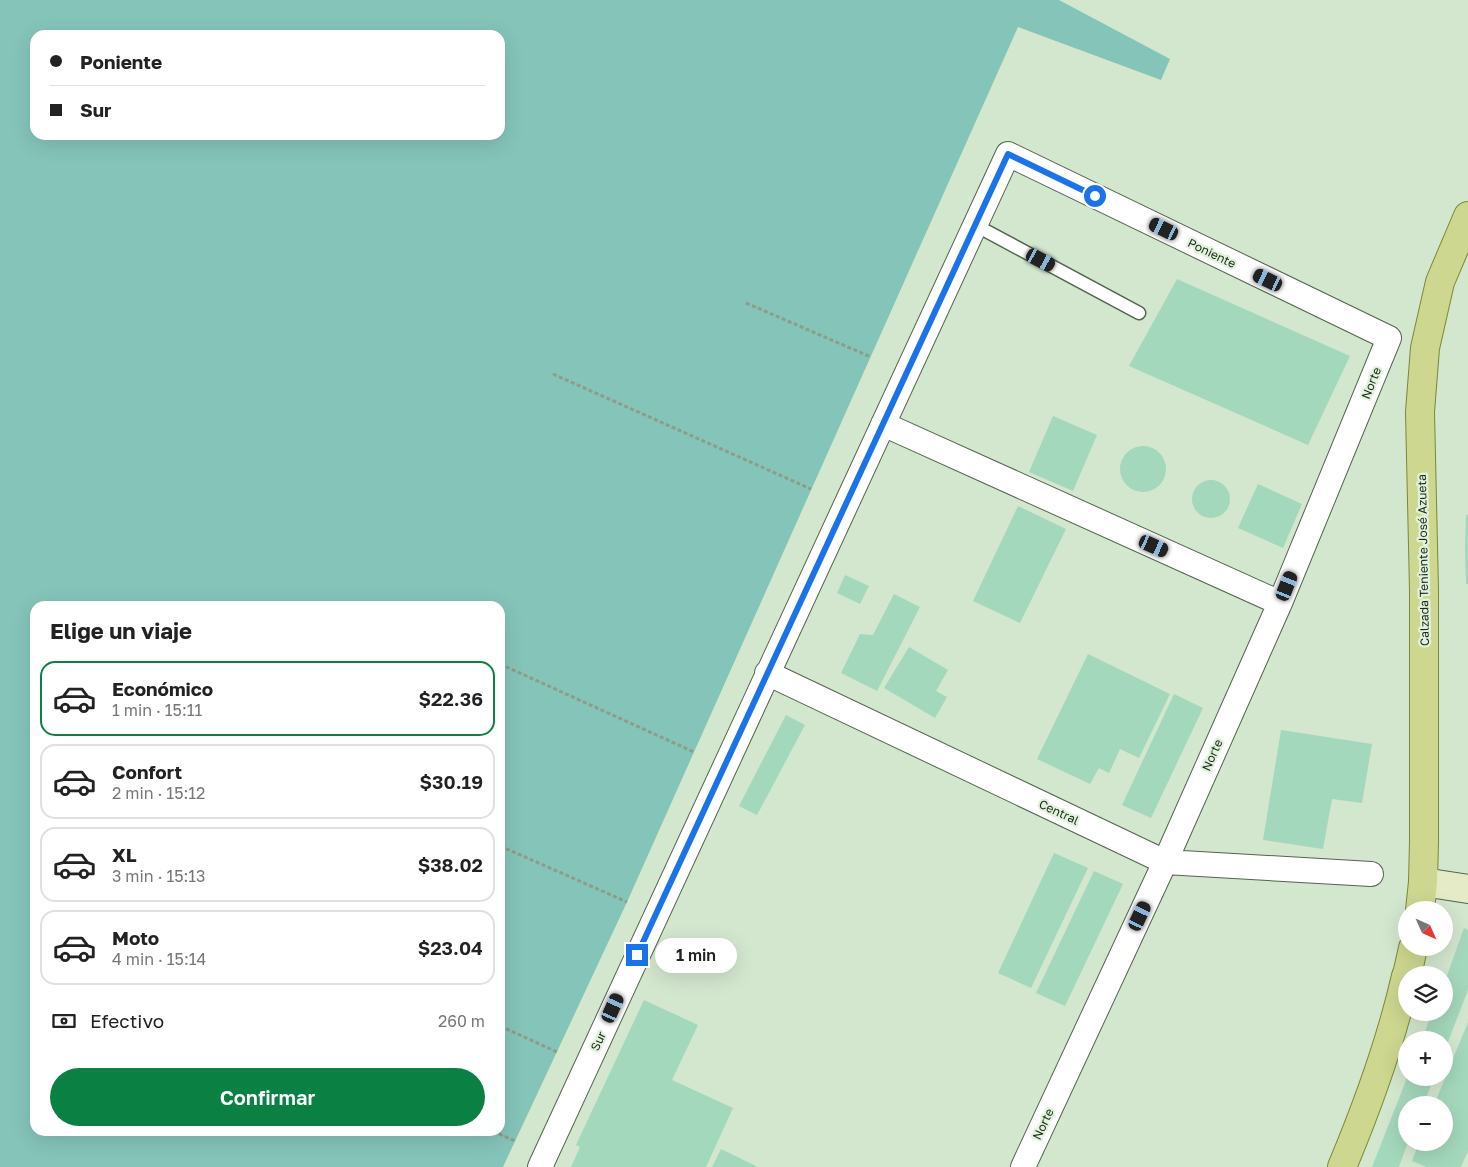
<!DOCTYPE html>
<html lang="es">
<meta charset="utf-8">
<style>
body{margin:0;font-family:"Golos Text",sans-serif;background:#f6f6f6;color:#222;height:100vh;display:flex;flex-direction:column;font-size:19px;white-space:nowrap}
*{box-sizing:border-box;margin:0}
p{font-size:16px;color:#767676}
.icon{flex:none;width:28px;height:28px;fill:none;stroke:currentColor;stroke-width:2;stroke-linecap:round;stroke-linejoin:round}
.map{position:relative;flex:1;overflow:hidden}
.drawer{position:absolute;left:30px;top:601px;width:475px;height:535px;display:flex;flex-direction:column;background:#fff;border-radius:15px;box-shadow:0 5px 20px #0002}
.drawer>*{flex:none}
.banner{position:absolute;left:30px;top:30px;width:475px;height:110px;border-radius:15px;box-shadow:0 5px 20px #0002;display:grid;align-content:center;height:110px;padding:0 20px;background:#fff}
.needle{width:32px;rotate:135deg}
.fabs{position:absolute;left:1398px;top:901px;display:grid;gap:10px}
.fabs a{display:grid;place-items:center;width:55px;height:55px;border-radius:50%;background:#fff;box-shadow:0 5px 20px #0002;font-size:25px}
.end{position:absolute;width:22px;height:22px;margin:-11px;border:6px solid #1a73e8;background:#fff;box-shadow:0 0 0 2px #fff}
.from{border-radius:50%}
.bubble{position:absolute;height:35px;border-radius:18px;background:#fff;box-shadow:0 5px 20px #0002;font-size:16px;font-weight:600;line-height:35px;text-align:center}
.car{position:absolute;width:15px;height:30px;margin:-15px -8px;border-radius:6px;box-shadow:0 0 4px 1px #0007;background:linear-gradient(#222 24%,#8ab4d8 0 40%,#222 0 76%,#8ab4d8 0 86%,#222 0)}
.banner b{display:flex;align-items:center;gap:18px;height:48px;font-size:19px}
.banner b+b{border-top:1px solid #e0e0e0}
.banner i{width:12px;height:12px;background:#222}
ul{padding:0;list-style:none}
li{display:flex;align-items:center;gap:15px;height:75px;margin:0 10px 8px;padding:0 10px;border:2px solid #e0e0e0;border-radius:15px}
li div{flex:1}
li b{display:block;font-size:19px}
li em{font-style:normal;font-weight:600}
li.current{border-color:#0b8043}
li>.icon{width:45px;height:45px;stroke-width:1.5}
h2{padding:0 20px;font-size:22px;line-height:60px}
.pay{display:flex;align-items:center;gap:12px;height:55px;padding:0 20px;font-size:19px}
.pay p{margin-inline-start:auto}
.button{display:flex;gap:10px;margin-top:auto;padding:10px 20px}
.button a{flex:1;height:58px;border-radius:30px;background:#0b8043;color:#fff;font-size:20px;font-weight:600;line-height:58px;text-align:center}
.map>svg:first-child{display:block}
.water{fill:#85c4b9;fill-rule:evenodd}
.building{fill:#a4d8bc}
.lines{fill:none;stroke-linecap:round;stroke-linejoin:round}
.lane-casing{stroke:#54644f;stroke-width:15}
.street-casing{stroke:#54644f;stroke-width:26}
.secondary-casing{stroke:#54644f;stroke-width:30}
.primary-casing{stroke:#7a8837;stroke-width:30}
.path{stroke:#8e9c8a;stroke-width:3;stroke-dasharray:4 2.5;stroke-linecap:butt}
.lane{stroke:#fff;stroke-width:12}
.street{stroke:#fff;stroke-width:24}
.secondary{stroke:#e6ebc7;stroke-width:28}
.primary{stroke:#cdd78f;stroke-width:28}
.route{stroke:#1a73e8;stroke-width:6}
.labels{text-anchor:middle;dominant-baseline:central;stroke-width:4.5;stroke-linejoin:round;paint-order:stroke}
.street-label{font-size:12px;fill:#1f261d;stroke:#e0f3db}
</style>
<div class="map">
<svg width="1468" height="1167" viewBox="0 0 1468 1167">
<rect width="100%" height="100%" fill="#d3e6ce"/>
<path class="water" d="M0 0H1059L1170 59 1161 80 1018 27 627 902 503 1167H0ZM35 35H500V135H35ZM35 606H500V1131H35Z"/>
<path class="building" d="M1177 279 1350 356 1308 445 1129 366Z
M1053 416 1097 435 1073 491 1029 472Z
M1120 469a23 23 0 1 1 46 0a23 23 0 1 1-46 0Z
M1192 499a19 19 0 1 1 38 0a19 19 0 1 1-38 0Z
M1258 484 1302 504 1283 548 1238 528Z
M1018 506 1066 529 1020 623 973 601Z
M1466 515H1468V584H1466L1465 549Z
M845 575 869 586 860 604 837 593Z
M894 594 920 607 877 691 841 673 860 634 873 635Z
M909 647 948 670 936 691 947 697 935 718 884 688Z
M1088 654 1170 694 1139 758 1120 749 1109 773 1099 768 1090 784 1037 759Z
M1174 694 1203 708 1151 818 1122 805Z
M786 715 805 725 757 815 739 806Z
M1281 730 1372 744 1362 803 1332 799 1323 849 1263 840Z
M1054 853 1088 868 1031 988 998 973Z
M1094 871 1123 884 1065 1006 1036 993Z
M1464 928 1468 930V990L1444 1052V1040H1422L1432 1012H1444V984Z
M644 1000 698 1025 672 1080 733 1108 706 1167H571L580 1147 576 1145Z
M1468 1022V1151L1461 1167H1426L1412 1161 1419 1142H1444V1105H1434Z
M1407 1078H1434L1423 1105H1406V1142H1408L1399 1167H1372Z
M721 1149 758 1167H712Z"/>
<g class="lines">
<g class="lane-casing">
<path id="lane" d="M975 225 1139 313"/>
</g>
<g class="street-casing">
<path id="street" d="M883 424 1280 603
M767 673 1165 862 1371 874
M540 1167 1008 154 1389 338 1280 603 1165 862 1023 1167"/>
</g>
<g class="secondary-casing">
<path id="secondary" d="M1423 882 1468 889"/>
</g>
<g class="primary-casing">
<path id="primary" d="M1420 910 1423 882 1424 842V590L1420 412 1425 348 1440 282 1468 216
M1407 975 1413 948
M1342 1167C1368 1105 1391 1042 1406 976"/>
</g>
<path class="path" d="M746 303 871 357
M553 374 811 489
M500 664 694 752
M500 846 627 902
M500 1026 557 1052
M493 1131 515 1141"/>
<use href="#lane" class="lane"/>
<use href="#street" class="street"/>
<use href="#secondary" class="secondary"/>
<use href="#primary" class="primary"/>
</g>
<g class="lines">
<path class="route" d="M637 955 1008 154 1095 196"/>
</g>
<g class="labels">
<g class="street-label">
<text transform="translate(1212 253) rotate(26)">Poniente</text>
<text transform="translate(1371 383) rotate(-68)">Norte</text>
<text transform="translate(1423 560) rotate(-91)">Calzada Teniente José Azueta</text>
<text transform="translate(1212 755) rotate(-66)">Norte</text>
<text transform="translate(1059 812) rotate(25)">Central</text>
<text transform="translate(598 1041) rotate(-65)">Sur</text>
<text transform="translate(1043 1124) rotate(-65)">Norte</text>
</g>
</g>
</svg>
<div class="fabs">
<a><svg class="needle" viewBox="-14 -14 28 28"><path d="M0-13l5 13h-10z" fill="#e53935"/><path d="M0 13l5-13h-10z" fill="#767676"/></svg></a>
<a><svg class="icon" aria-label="layers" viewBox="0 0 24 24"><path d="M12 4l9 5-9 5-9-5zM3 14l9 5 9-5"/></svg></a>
<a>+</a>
<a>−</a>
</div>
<i class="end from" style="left:1095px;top:196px"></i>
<i class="end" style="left:637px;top:955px"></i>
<div class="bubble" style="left:655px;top:938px;width:82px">1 min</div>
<i class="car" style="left:1164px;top:229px;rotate:296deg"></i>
<i class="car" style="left:1041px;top:260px;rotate:118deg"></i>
<i class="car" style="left:1268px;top:280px;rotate:296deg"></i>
<i class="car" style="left:1154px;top:546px;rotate:114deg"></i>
<i class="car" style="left:1287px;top:586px;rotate:22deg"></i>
<i class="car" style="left:1140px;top:916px;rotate:25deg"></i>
<i class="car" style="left:613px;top:1008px;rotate:24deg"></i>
<div class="banner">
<b><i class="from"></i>Poniente</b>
<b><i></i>Sur</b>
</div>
<section class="drawer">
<h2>Elige un viaje</h2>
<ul>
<li class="current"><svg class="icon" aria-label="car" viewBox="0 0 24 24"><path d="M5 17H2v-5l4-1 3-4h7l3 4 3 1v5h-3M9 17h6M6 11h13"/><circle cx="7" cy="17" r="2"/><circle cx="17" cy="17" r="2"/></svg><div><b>Económico</b><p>1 min · 15:11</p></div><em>$22.36</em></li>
<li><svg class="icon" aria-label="car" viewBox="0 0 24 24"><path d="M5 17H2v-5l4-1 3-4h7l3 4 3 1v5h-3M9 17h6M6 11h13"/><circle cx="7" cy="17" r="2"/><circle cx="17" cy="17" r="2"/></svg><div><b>Confort</b><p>2 min · 15:12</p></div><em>$30.19</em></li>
<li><svg class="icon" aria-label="car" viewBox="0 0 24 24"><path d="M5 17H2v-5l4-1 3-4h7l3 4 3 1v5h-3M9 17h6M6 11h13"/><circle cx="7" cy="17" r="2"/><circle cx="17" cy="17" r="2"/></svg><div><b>XL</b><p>3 min · 15:13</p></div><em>$38.02</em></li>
<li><svg class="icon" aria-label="car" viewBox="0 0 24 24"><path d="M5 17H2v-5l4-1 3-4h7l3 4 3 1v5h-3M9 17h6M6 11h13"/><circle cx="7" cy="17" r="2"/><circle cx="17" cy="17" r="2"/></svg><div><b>Moto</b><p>4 min · 15:14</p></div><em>$23.04</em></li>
</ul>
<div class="pay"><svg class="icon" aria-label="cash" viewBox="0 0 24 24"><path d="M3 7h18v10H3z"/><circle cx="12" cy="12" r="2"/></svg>Efectivo<p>260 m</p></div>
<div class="button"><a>Confirmar</a></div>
</section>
</div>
